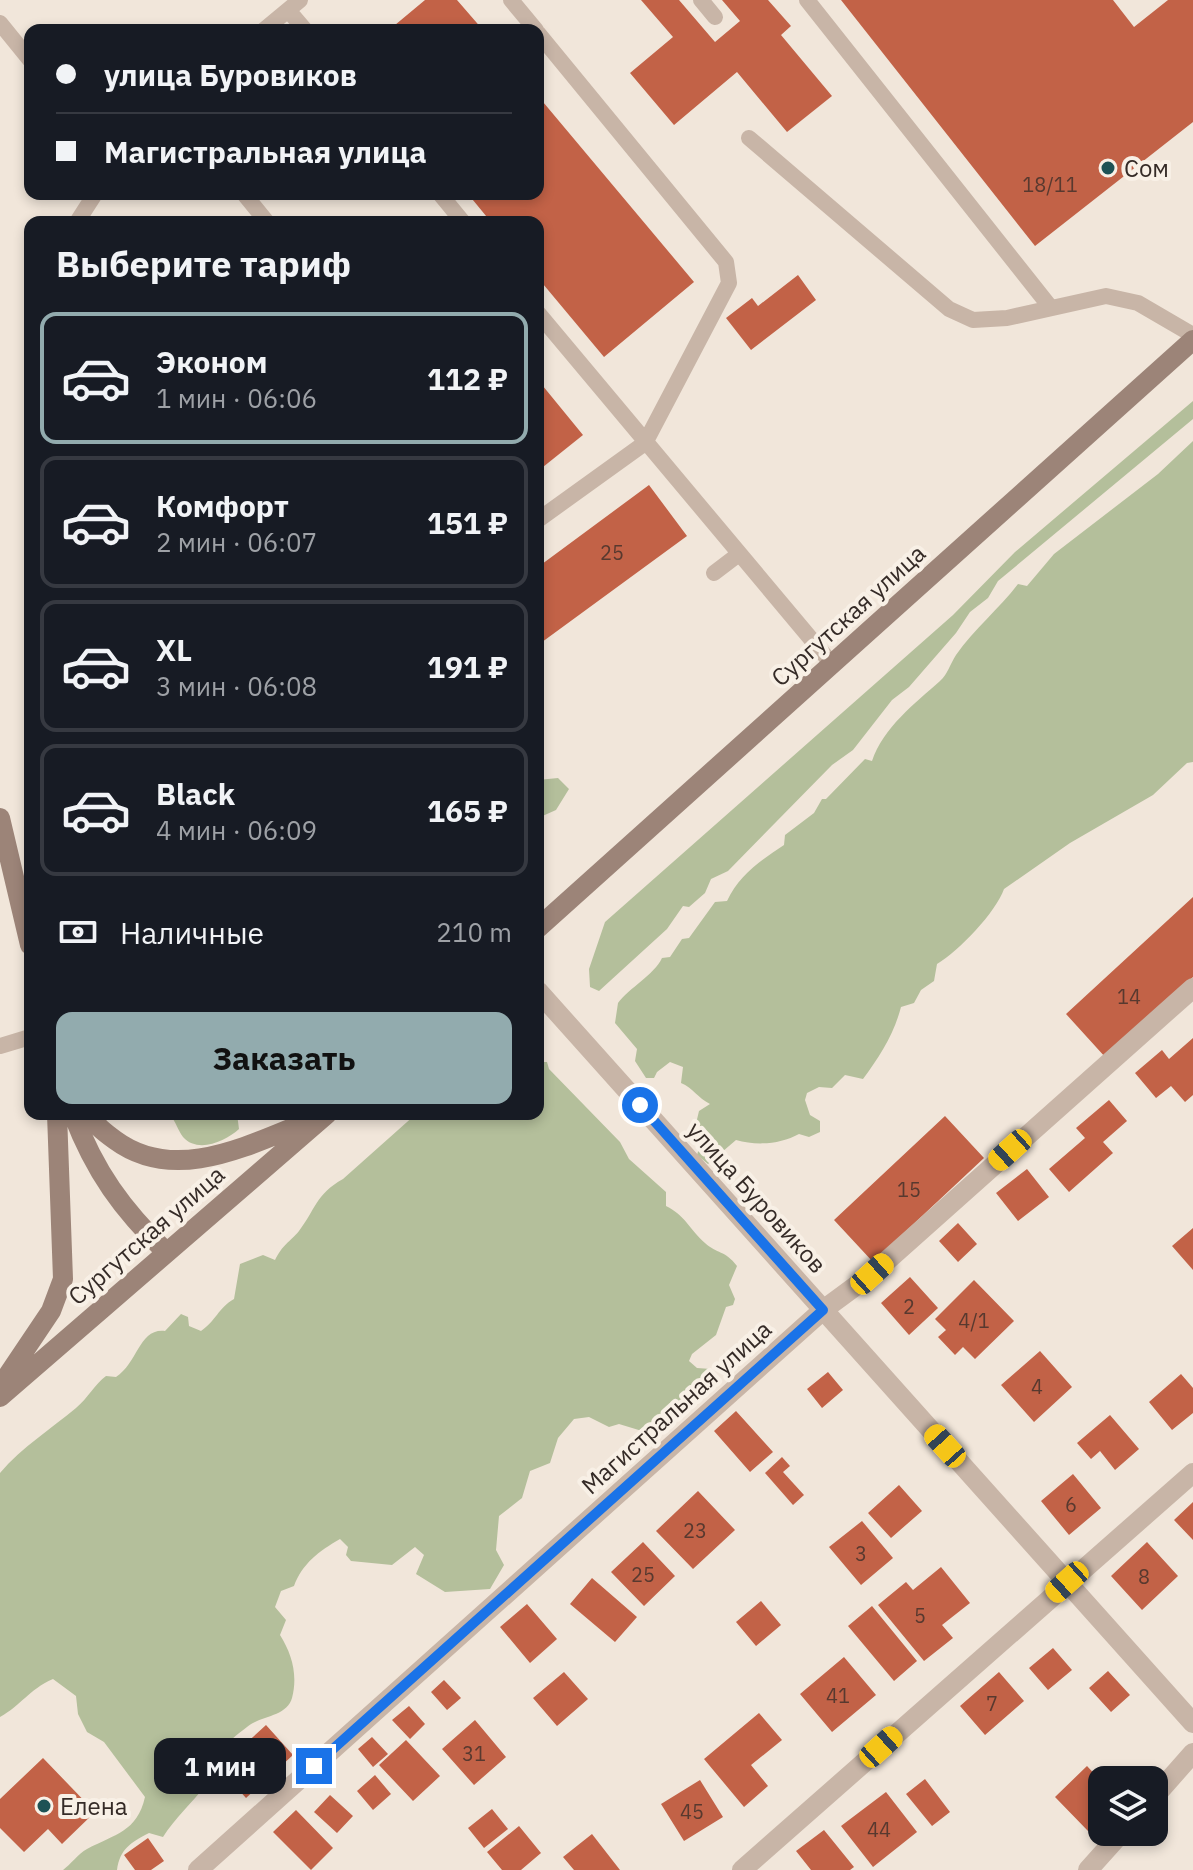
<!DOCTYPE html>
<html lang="ru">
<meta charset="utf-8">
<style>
body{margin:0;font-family:"IBM Plex Sans",sans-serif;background:#20242c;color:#f1f3f6;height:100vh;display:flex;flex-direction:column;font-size:30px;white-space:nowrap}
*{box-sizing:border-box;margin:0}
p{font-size:26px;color:#9ea1a6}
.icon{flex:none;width:44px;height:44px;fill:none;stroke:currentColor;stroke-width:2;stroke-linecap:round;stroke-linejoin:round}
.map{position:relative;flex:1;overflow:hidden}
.sheet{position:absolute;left:24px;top:216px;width:520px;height:904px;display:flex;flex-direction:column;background:#171b24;border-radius:16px;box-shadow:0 4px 12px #0003}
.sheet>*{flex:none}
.hud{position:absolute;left:24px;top:24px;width:520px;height:176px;border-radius:16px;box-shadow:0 4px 12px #0003;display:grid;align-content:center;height:176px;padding:0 32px;background:#171b24}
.buttons{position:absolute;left:1088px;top:1766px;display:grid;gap:16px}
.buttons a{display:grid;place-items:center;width:80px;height:80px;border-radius:16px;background:#171b24;box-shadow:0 4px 12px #0003;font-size:40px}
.end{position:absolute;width:36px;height:36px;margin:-18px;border:10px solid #1a73e8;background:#fff;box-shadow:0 0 0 4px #fff}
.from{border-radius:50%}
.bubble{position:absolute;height:56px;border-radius:16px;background:#171b24;box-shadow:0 4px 12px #0003;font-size:26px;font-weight:700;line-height:56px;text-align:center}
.car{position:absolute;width:24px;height:48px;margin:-24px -12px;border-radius:10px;box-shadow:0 0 6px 2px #0007;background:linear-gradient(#f5c518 24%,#345 0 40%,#f5c518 0 76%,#345 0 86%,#f5c518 0)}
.hud b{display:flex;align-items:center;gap:28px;height:76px;font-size:30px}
.hud b+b{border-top:2px solid #363941}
.hud i{width:20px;height:20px;background:#f1f3f6}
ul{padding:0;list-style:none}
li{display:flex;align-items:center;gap:24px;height:132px;margin:0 16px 12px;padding:0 16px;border:4px solid #363941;border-radius:16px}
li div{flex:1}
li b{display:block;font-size:30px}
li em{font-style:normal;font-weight:700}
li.current{border-color:#92abae}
li>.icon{width:72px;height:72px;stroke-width:1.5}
h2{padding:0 32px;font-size:36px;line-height:96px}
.pay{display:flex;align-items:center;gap:20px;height:88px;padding:0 32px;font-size:30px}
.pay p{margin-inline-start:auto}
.action{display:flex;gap:16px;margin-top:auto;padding:16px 32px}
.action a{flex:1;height:92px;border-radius:16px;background:#92abae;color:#111;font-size:32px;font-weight:700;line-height:92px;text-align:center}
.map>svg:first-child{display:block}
.green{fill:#b4bf9b}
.building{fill:#c26247}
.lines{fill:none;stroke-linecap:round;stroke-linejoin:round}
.service{stroke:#c8b5a7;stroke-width:16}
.minor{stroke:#c8b5a7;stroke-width:20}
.secondary{stroke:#9c8478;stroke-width:20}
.route{stroke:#1a73e8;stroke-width:10}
.poi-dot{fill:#1e5255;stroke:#f8f0e6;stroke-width:3}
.labels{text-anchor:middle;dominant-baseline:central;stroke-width:8;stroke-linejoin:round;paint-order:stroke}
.number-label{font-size:20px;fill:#58392f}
.poi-label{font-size:24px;fill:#352b27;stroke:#f8f0e6;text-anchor:start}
.street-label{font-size:24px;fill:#352b27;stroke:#f8f0e6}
</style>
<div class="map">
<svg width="1193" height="1870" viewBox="0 0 1193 1870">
<rect width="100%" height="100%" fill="#f1e6da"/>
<path class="green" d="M1193 401V419L998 581 988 598 970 612 956 633 909 687 892 700 853 750 832 765 728 871 711 879 705 893 689 907 683 906 667 929 599 991 590 987 589 969 605 922 953 615 1015 552Z
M1193 441V762L1187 763 1153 795 1070 843 1004 889C996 912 959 951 937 964L934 981 921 990 914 1003 901 1007C894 1034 880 1056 863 1079L845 1075 832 1088 819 1087 807 1093 805 1100 810 1115 820 1121V1132L809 1137 799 1134C781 1144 757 1146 736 1140L708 1164 697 1155 700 1145 694 1132 699 1111 710 1104C698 1098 693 1088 681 1083L683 1067 670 1062 657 1072 654 1078H646L635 1061 637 1049 615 1023 618 1003C629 988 654 975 662 958L670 957 682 939 689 938 715 902 727 901C739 875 761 860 784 845L785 835 814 813 822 799H826L865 759 872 761C883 728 915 703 940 681 948 674 950 664 956 655 974 629 999 609 1018 584L1027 586 1054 554 1158 474Z
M558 778 569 789 556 810 538 818V780Z
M538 1062H547L549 1069 620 1142 629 1159 666 1192V1206C685 1215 690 1230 705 1243 717 1254 725 1250 737 1266L729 1285 735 1299 733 1305 726 1307 716 1335 692 1354 689 1361 697 1368 711 1369V1378L691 1388 686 1401 664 1427 649 1424 642 1431 619 1424 609 1427 589 1417 574 1419 558 1438 550 1463 530 1471 522 1498 499 1516 496 1550 504 1565 490 1589 445 1592 416 1574 424 1555 415 1547 392 1565 351 1561 346 1555 348 1547 340 1539C319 1551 302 1564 294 1586L281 1591 275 1607 286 1620 280 1635C292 1654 298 1675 292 1698 287 1717 259 1716 247 1727 238 1734 226 1743 220 1752 213 1762 213 1777 205 1786 192 1803 175 1818 163 1837L149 1833C130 1843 120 1849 117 1870H63C71 1864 78 1854 87 1849 115 1834 137 1832 145 1797L104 1742 87 1732 78 1714 76 1696 53 1679C28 1690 22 1705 0 1717V1473C22 1447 51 1429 76 1408 88 1398 95 1384 106 1376L116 1377C138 1363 139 1328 165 1331L181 1314 188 1317 189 1326 201 1331C216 1321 218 1308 234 1299L240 1264 263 1255 275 1260C283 1244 289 1243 299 1231 315 1210 316 1194 343 1179L416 1114H538Z
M169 1114H256H237L239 1129C226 1141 198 1154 183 1137 178 1131 176 1121 169 1114Z"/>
<path class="building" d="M425 0H457L483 30H389Z
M641 0H679L715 42 740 21 722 0H768L791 26 781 35 832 96 787 132 737 72 674 125 630 73 673 37Z
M841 0H1113L1134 27 1168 0H1193V122L1035 246Z
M538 96 694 282 604 357 538 278V222H491L468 194H538Z
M798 275 816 300 751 350 726 318 752 298 758 306Z
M538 380 583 435 538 471Z
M649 485 687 536 538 645V567Z
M1193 897V977L1106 1058 1066 1014Z
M1193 1038V1095L1185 1102 1171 1086 1156 1098 1135 1073 1162 1050 1169 1059Z
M1109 1100 1127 1121 1103 1142 1113 1153 1069 1192 1049 1169 1085 1138 1076 1128Z
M945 1116 984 1158 873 1262 834 1220Z
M1027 1169 1049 1197 1018 1221 996 1193Z
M958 1223 977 1244 958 1262 939 1241Z
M1193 1228V1270L1172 1246Z
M910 1277 938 1308 909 1335 881 1303Z
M974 1280 1014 1321 975 1359 963 1347 955 1355 938 1337 946 1330 935 1319Z
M1040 1351 1072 1387 1034 1422 1001 1385Z
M828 1372 843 1390 822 1408 807 1389Z
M1181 1374 1193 1388V1413L1172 1430 1149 1402Z
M736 1411 773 1452 750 1472 714 1431Z
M1110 1415 1139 1449 1115 1470 1100 1451 1091 1459 1077 1443Z
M782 1457 790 1466 783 1472 804 1495 793 1505 765 1473Z
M1073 1474 1101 1508 1069 1535 1041 1501Z
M899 1485 922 1511 891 1538 868 1513Z
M698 1491 735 1530 693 1569 656 1531Z
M1193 1502V1540L1174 1520Z
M862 1521 893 1558 861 1585 829 1547Z
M643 1542 675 1576 644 1606 611 1572Z
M1147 1542 1178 1576 1142 1610 1111 1576Z
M941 1567 970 1603 942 1625 953 1638 924 1661 878 1605 906 1582 913 1590Z
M592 1578 637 1617 615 1642 570 1604Z
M761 1601 781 1625 756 1646 736 1622Z
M527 1604 557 1639 530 1663 500 1627Z
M872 1606 917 1661 894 1681 848 1626Z
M1053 1648 1072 1670 1048 1690 1029 1668Z
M844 1657 876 1695 832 1732 800 1694Z
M1108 1671 1130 1695 1111 1712 1089 1688Z
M564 1672 588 1699 557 1726 533 1698Z
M999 1672 1024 1701 985 1735 960 1706Z
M444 1680 461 1698 447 1710 431 1692Z
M409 1706 425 1724 410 1739 392 1720Z
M759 1713 782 1740 751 1765 768 1786 744 1807 704 1759Z
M475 1720 506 1757 474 1785 442 1749Z
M266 1725 293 1755 246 1798 219 1768Z
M372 1737 388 1754 373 1767 358 1749Z
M406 1740 440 1776 413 1801 379 1765Z
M43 1758 95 1812 62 1844 48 1829 24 1852 0 1828V1799Z
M1087 1766 1102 1782V1817L1088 1831 1055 1797Z
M375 1775 391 1794 373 1810 357 1791Z
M925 1779 950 1812 932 1826 906 1794Z
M700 1780 723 1817 684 1841 661 1804Z
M886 1792 917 1832 873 1867 841 1826Z
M330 1795 353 1816 337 1833 314 1812Z
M492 1809 508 1829 484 1848 468 1828Z
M296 1810 333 1848 311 1870 273 1832Z
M519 1826 541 1853 521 1870H502L487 1852Z
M824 1830 854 1867 850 1870H811L796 1851Z
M592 1834 620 1870H574L563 1857Z
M148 1838 164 1861 151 1870H135L124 1855Z"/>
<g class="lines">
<path class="service" d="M511 0 536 30
M701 0 715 17
M807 0 1051 308
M288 10 305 30
M0 23 30 60
M264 30 300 0
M538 33 726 262 729 283 645 443 538 520
M749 138 949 309 973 320 1007 318 1106 296 1138 303 1193 335
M244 194 267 222
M440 194 463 222
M77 222 95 194
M538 313 832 664
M714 573 739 554
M0 1046 30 1037"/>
<path class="minor" d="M538 991 1193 1723
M1154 1797 1193 1753
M198 1870 823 1310 872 1274 1193 988
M742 1870 1193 1473
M1088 1870 1122 1832"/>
<path class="secondary" d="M0 818 30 945
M538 928 1193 340
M73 1114C95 1172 122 1209 166 1252
M89 1114C96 1126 104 1132 115 1140 176 1185 250 1144 312 1120
M0 1387 51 1311 63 1279 57 1114
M0 1397 327 1114"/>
</g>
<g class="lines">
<path class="route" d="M314 1766 823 1310 640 1105"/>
</g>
<g class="poi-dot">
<circle cx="1108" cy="168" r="8"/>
<circle cx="44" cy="1806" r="8"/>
</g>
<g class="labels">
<g class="number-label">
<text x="1050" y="184">18/11</text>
<text x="612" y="552">25</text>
<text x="1129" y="996">14</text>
<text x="909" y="1189">15</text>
<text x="909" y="1306">2</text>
<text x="974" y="1320">4/1</text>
<text x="1037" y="1386">4</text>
<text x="1071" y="1504">6</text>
<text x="695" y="1530">23</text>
<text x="861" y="1553">3</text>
<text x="643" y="1574">25</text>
<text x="1144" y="1576">8</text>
<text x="920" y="1615">5</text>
<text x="838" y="1695">41</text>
<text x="992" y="1703">7</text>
<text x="474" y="1753">31</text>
<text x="692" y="1811">45</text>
<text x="879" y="1829">44</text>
</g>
<g class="poi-label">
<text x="1124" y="168">Сом</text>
<text x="60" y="1806">Елена</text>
</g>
<g class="street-label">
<text transform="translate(848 615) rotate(-42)">Сургутская улица</text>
<text transform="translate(757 1197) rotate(48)">улица Буровиков</text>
<text transform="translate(146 1235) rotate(-41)">Сургутская улица</text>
<text transform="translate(676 1407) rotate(-42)">Магистральная улица</text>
</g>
</g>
</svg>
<div class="buttons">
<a><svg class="icon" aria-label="layers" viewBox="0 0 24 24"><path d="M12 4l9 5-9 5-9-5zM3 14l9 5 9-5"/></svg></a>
</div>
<i class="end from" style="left:640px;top:1105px"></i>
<i class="end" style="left:314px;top:1766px"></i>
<div class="bubble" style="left:154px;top:1738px;width:132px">1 мин</div>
<i class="car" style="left:1010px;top:1150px;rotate:228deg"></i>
<i class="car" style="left:872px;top:1274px;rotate:48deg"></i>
<i class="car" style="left:945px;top:1446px;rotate:318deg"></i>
<i class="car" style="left:1067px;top:1582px;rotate:228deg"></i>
<i class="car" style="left:881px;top:1747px;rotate:48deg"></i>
<div class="hud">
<b><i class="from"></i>улица Буровиков</b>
<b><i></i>Магистральная улица</b>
</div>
<section class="sheet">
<h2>Выберите тариф</h2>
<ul>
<li class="current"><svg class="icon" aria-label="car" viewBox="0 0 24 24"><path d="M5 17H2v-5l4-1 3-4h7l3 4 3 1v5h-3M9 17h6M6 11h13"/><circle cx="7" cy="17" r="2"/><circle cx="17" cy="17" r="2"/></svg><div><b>Эконом</b><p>1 мин · 06:06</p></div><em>112 ₽</em></li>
<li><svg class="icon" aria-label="car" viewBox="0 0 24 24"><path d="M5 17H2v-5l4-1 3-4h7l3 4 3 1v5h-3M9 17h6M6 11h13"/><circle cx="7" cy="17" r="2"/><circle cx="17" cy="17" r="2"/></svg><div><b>Комфорт</b><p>2 мин · 06:07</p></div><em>151 ₽</em></li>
<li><svg class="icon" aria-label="car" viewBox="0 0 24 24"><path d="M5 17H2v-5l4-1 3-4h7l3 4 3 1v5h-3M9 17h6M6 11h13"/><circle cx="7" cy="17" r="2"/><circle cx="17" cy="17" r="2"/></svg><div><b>XL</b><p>3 мин · 06:08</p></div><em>191 ₽</em></li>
<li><svg class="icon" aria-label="car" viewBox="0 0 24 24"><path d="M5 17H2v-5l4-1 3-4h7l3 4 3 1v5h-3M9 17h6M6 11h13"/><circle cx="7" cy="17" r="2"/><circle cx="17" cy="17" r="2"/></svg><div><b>Black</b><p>4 мин · 06:09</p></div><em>165 ₽</em></li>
</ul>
<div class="pay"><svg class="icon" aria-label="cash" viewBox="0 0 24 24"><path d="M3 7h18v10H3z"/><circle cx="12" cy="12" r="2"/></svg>Наличные<p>210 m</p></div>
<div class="action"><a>Заказать</a></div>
</section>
</div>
